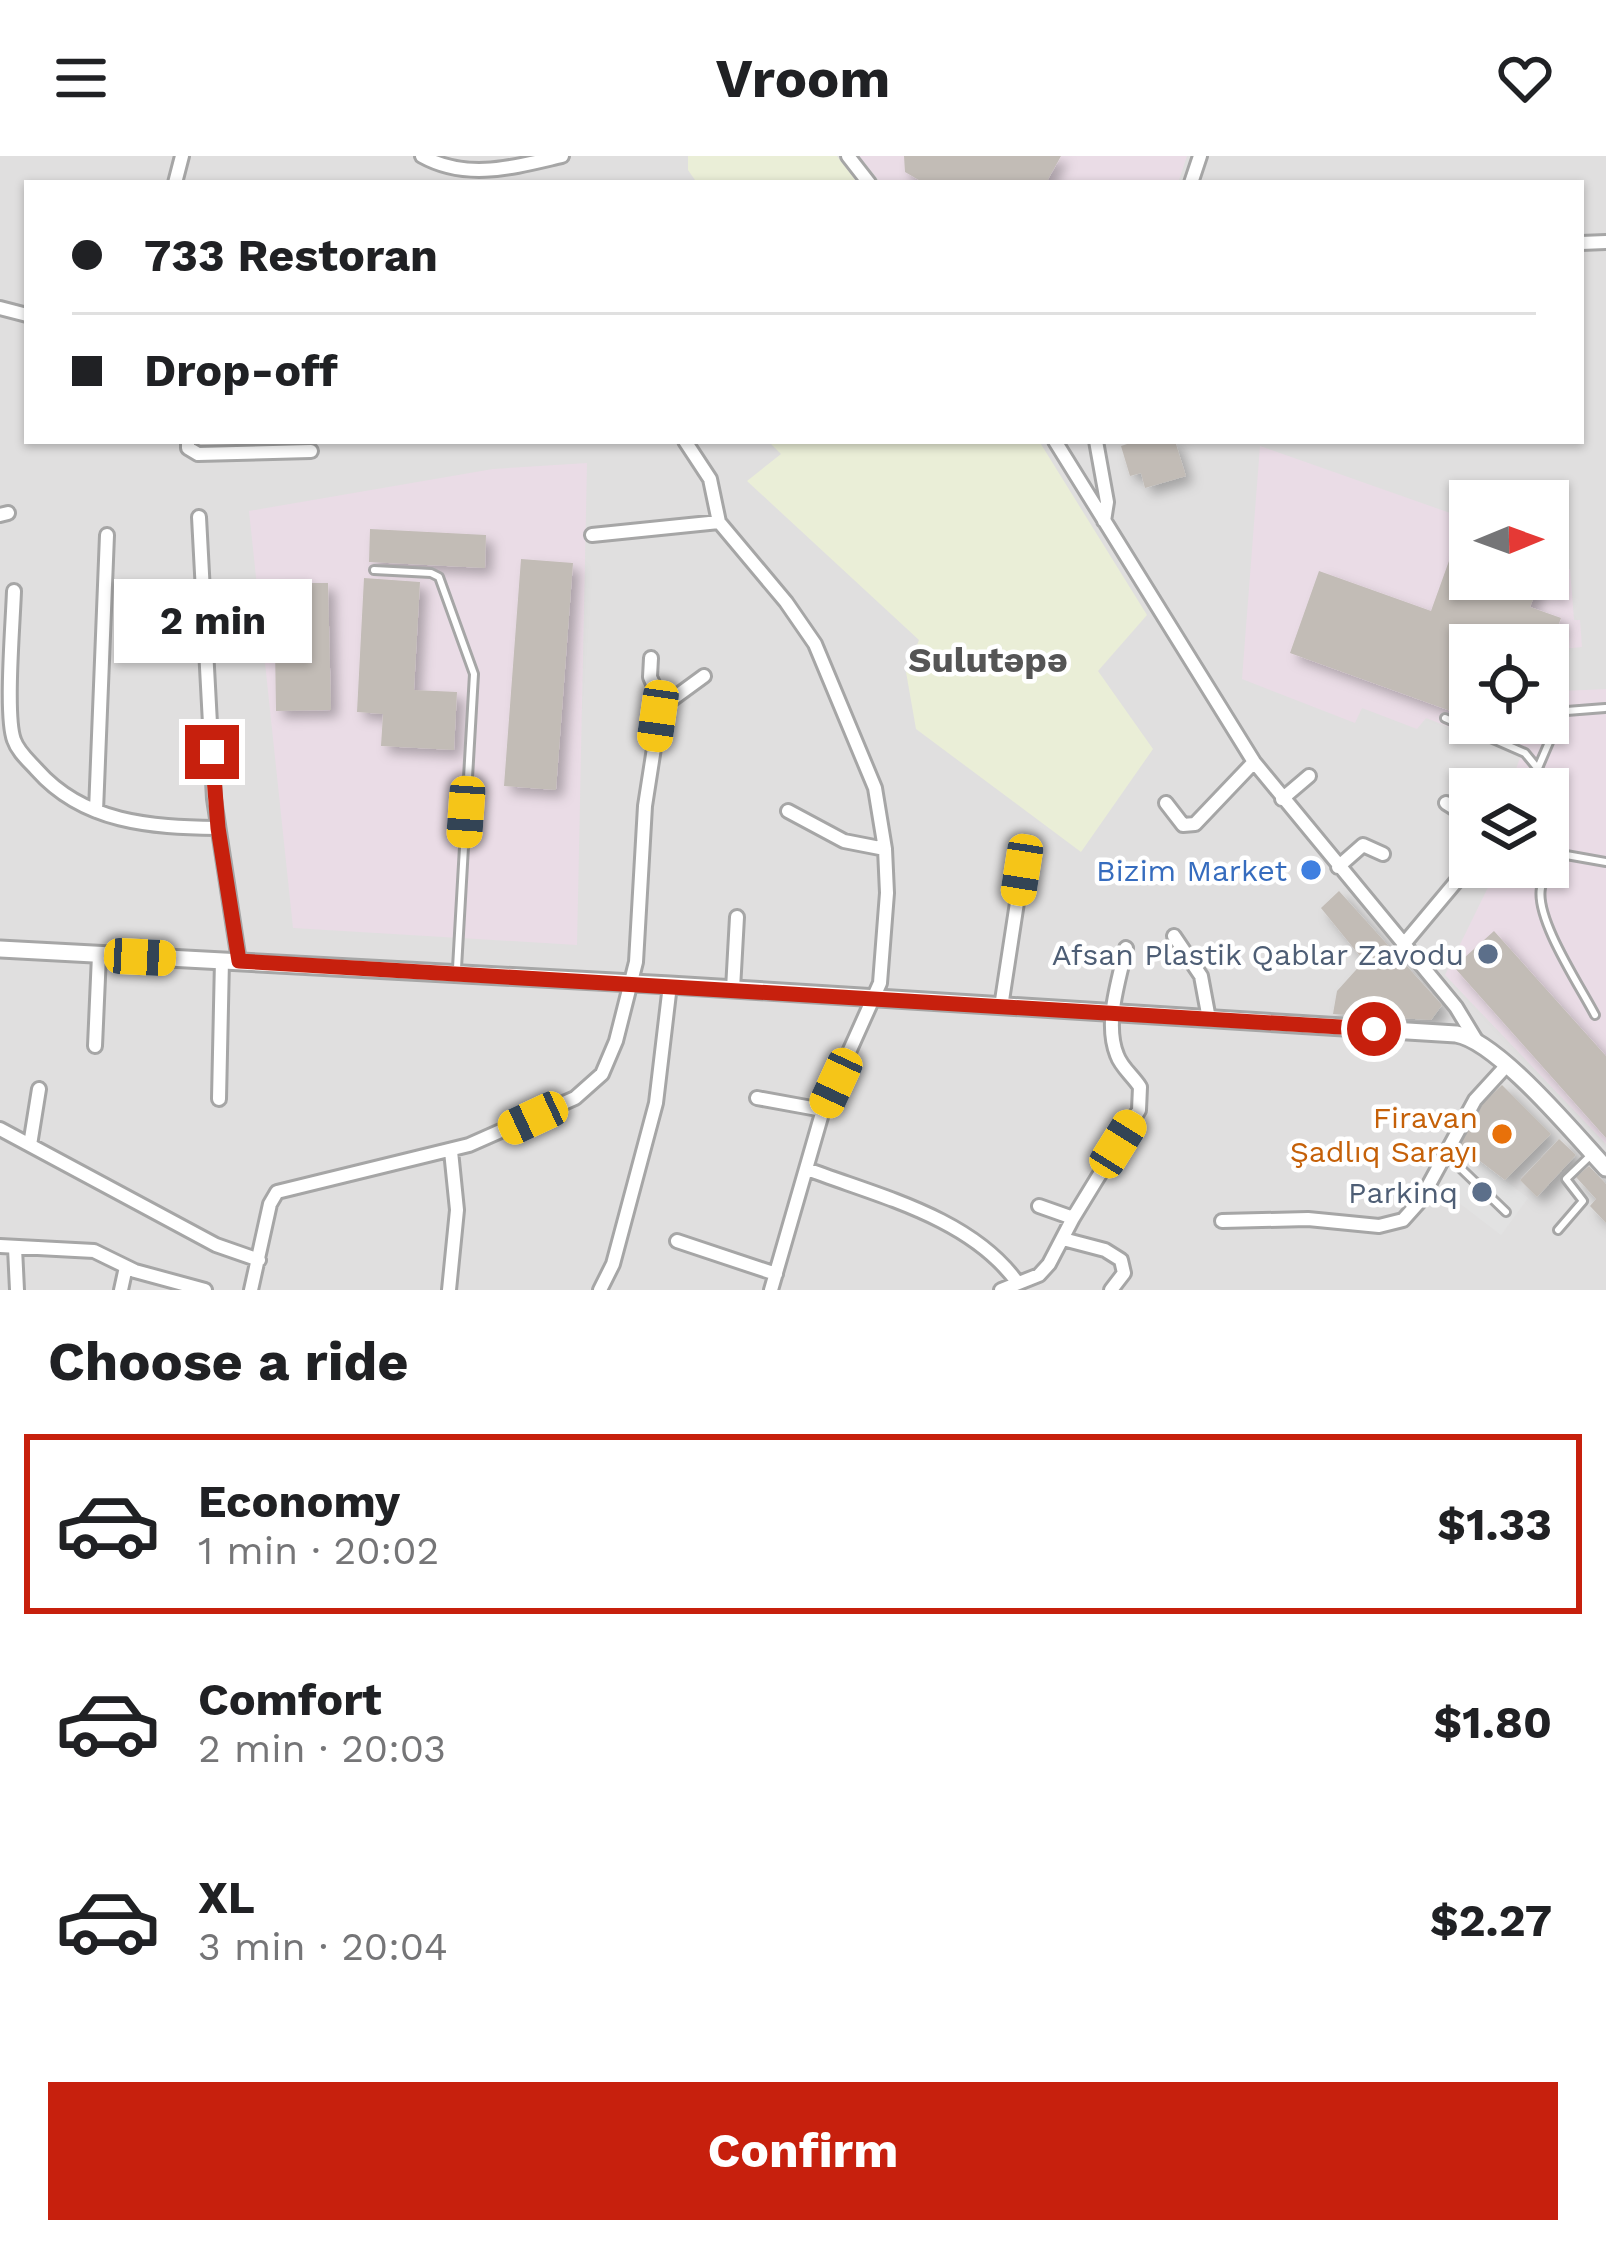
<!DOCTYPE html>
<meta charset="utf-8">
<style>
body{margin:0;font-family:"Work Sans",sans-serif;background:#f6f6f6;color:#202124;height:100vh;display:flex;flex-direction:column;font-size:45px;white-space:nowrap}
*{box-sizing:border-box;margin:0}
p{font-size:39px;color:#757577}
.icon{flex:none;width:66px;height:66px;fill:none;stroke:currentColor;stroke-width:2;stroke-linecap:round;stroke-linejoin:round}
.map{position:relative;height:1134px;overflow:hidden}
.panel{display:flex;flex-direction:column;background:#fff;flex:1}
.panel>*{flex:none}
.banner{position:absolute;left:24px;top:24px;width:1560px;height:264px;border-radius:0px;box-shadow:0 3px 9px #0004;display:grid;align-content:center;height:264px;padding:0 48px;background:#fff}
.needle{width:78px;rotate:89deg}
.controls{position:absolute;left:1449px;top:324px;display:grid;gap:24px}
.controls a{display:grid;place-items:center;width:120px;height:120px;border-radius:0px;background:#fff;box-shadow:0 3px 9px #0004;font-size:60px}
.end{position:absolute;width:54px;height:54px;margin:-27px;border:15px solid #c7200d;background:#fff;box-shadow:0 0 0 6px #fff}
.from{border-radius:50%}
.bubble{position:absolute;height:84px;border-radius:0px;background:#fff;box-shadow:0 3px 9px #0004;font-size:39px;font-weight:700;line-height:84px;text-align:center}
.car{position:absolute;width:36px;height:72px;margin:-36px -18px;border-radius:15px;box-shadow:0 0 9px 3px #0007;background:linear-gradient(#f5c518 24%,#345 0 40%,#f5c518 0 76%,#345 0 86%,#f5c518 0)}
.banner b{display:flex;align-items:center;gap:42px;height:114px;font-size:45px}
.banner b+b{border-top:3px solid #e0e0e0}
.banner i{width:30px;height:30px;background:#202124}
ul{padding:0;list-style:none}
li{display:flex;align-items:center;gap:36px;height:180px;margin:0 24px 18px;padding:0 24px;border:6px solid transparent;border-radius:0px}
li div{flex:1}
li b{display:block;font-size:45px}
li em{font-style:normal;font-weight:700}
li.current{border-color:#c7200d}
li>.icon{width:108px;height:108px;stroke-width:1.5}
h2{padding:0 48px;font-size:54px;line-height:144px}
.cta{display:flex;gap:24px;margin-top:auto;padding:24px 48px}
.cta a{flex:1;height:138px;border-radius:0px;background:#c7200d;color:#fff;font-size:48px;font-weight:700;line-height:138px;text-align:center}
header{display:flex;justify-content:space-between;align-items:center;height:156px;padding:0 48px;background:#fff;font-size:54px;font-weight:700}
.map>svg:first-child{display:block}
.residential{fill:#e0dfdf;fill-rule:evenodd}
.industrial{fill:#eadce6;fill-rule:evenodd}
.farmland{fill:#eaeed7}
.parking{fill:#e2e2e2}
.building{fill:#c2bcb6;filter:url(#shadow)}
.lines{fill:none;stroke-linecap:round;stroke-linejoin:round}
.service-casing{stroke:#a6a6a6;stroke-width:12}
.minor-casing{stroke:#a6a6a6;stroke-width:18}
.tertiary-casing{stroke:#a6a6a6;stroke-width:21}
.service{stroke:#fff;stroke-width:6}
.minor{stroke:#fff;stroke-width:12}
.tertiary{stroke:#fff;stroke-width:15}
.route{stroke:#c7200d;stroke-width:15}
.shop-dot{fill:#3f7fe0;stroke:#fff;stroke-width:4.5}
.service-dot{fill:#5c6f8a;stroke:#fff;stroke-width:4.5}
.food-dot{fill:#e8710a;stroke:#fff;stroke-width:4.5}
.labels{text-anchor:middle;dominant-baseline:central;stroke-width:9;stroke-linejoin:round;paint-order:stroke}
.shop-label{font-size:30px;fill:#366cbe;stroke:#fff;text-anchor:end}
.service-label{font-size:30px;fill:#4e5e75;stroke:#fff;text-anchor:end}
.food-label{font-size:30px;fill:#c56008;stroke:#fff;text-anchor:end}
.quarter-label{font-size:36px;font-weight:bold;fill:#555;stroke:#fff}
</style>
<header><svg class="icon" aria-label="menu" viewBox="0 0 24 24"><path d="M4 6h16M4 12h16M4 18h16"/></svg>Vroom<svg class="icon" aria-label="heart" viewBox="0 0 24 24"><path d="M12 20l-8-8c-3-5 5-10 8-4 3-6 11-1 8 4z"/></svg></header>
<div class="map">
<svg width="1606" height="1134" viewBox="0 0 1606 1134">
<defs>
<filter id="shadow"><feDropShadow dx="7" dy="7" stdDeviation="6" flood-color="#0004"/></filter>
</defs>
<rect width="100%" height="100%" fill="#f1f0ea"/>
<path class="residential" d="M0 0H1606V1134H0ZM27 27H1581V285H27ZM1470 345H1548V423H1470ZM1470 489H1548V567H1470ZM1470 633H1548V711H1470Z"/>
<path class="industrial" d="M859 0H1187L1178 27H881Z
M1260 290 1470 364V423H1548V392L1556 395 1558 413H1570L1574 464H1580L1582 491 1562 493 1563 535 1606 533V988L1445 819 1498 711H1548V633H1509L1521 599 1426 562 1417 573 1362 552 1355 567 1242 523ZM1470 489H1548V567H1470Z
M587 307 577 789 293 772 249 355 493 313Z"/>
<path class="farmland" d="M688 0H837L858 27H697L688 14Z
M768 285H1039L1147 459 1098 515 1153 593 1081 696 916 573 906 516 919 484 747 325 781 298Z"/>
<path class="parking" d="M1459 989 1528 1042 1501 1079 1437 1030Z"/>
<path class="building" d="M904 0H1061L1046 27H924L905 16Z
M1136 285H1175L1186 320 1145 332 1141 317 1130 320 1121 290Z
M1463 366 1470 369V423H1541L1530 451 1561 462 1551 489H1470V562L1290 497 1319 415 1431 455Z
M370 373 486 379 485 412 369 406Z
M521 403 573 407 556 634 504 630Z
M364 422 420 426 414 534 457 536 454 594 381 590 383 558 357 556Z
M274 427H328L331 554 276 555Z
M1339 735 1442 849 1431 864 1333 858 1337 835 1364 805 1321 752Z
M1494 775 1606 900V982L1454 811Z
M1502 929 1551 978 1505 1024 1459 989 1483 947Z
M1559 983 1576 999 1537 1041 1520 1024Z
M1589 1010 1606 1028V1067L1590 1050 1596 1043 1576 1021Z"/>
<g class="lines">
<g class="service-casing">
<path id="service" d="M374 414 431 417 439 421 474 518 457 812
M1554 556 1605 552
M1445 562 1525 597 1562 642C1568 676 1546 701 1541 732 1535 763 1580 830 1595 859
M1529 633 1550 584 1553 500
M1555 697 1606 706
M1448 1000 1506 1056
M1558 1074 1583 1045 1566 1023 1590 1000"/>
</g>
<g class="minor-casing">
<path id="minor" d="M422 0C467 25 514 11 562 0
M848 0 869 27
M175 27 182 0
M1191 27 1200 0
M1581 87 1606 86
M0 152 27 159
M188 285V292L198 298 311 295
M685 285 710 323 719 366 786 446 815 488 875 632 885 693 887 737 880 827 823 954 771 1134
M1055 285 1254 606 1456 851 1476 884
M1096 285 1107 346 1104 365
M0 359 8 357
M199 361 214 643 239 805
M592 379 719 366
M14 435C13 466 5 560 14 584 18 596 29 605 37 614 84 667 151 671 217 672
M651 502 650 521 663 550
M1282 643 1309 620
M1166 647 1183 669 1195 668 1254 606
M1446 647 1470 662
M96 655 107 379
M788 655 844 685 885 693
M1338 711 1363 689 1383 698
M1174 780 1201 820 1209 863
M1403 789 1470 709
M733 833 737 761
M1001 851 1022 714
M95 890 99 799
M757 942 823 954
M219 943 222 804
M0 973 216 1089 259 1104
M30 989 39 933
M807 1013C878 1040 970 1061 1017 1126
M1039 1050 1073 1062
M1222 1065 1308 1063 1379 1070 1403 1064 1420 1045 1475 944 1507 909
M1063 1083 1105 1094 1121 1104 1124 1117 1111 1134
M677 1085 776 1118
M0 1090 94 1095 135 1115 205 1134
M15 1092 17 1134
M121 1134 126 1111
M251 1134 270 1048 277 1036 469 989 575 942 602 918 616 885 636 806 645 650 659 560 663 550 704 520
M449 1134 457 1054 451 995
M600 1134 613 1108 656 947 670 829
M1001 1134 1039 1119 1049 1108 1073 1062 1139 954 1140 931C1133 920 1121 911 1117 899 1104 867 1119 824 1126 792"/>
</g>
<g class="tertiary-casing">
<path id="tertiary" d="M0 793 670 829 1456 878C1498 885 1575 979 1606 1012"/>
</g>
<use href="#service" class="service"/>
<use href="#minor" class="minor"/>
<use href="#tertiary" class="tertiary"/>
</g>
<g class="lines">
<path class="route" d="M212 596 218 672 239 805 1374 873"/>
</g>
<circle class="shop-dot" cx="1311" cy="714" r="12"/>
<g class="service-dot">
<circle cx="1488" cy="798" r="12"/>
<circle cx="1482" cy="1036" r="12"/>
</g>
<circle class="food-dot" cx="1502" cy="978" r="12"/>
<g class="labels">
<g class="shop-label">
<text x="1287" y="714">Bizim Market</text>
</g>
<g class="service-label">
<text x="1464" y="798">Afsan Plastik Qablar Zavodu</text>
<text x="1458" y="1036">Parkinq</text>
</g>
<g class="food-label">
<text x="1478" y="961">Firavan<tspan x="1478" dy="34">Şadlıq Sarayı</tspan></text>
</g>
<g class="quarter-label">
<text x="988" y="504">Sulutəpə</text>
</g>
</g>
</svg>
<div class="controls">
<a><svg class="needle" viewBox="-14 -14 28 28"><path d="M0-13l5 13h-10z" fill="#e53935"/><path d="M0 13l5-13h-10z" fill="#757577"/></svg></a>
<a><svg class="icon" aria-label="locate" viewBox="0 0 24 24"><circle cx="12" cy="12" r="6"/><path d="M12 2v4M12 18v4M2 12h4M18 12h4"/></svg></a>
<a><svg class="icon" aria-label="layers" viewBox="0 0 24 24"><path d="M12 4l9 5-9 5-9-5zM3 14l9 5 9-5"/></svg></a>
</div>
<i class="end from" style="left:1374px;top:873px"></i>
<i class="end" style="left:212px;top:596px"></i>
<div class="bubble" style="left:114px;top:423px;width:198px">2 min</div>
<i class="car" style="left:658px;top:560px;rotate:188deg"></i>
<i class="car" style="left:466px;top:656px;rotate:184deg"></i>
<i class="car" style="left:1022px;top:714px;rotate:189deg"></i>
<i class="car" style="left:140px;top:801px;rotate:93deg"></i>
<i class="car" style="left:836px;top:927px;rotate:205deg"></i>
<i class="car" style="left:533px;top:962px;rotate:245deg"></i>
<i class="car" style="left:1118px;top:988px;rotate:32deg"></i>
<div class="banner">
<b><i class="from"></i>733 Restoran</b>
<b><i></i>Drop-off</b>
</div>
</div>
<section class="panel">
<h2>Choose a ride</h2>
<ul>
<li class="current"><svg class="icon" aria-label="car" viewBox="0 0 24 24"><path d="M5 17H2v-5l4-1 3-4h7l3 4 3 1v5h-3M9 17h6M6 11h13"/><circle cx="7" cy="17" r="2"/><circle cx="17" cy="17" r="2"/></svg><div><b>Economy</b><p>1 min · 20:02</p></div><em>$1.33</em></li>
<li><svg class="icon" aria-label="car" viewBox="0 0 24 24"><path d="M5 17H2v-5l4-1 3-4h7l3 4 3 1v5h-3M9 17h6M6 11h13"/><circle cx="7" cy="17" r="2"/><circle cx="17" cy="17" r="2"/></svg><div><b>Comfort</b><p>2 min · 20:03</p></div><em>$1.80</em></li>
<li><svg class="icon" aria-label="car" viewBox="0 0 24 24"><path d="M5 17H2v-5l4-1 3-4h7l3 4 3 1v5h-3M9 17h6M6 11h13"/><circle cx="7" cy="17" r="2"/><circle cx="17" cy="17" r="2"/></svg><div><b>XL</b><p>3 min · 20:04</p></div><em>$2.27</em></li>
</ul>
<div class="cta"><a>Confirm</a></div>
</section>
